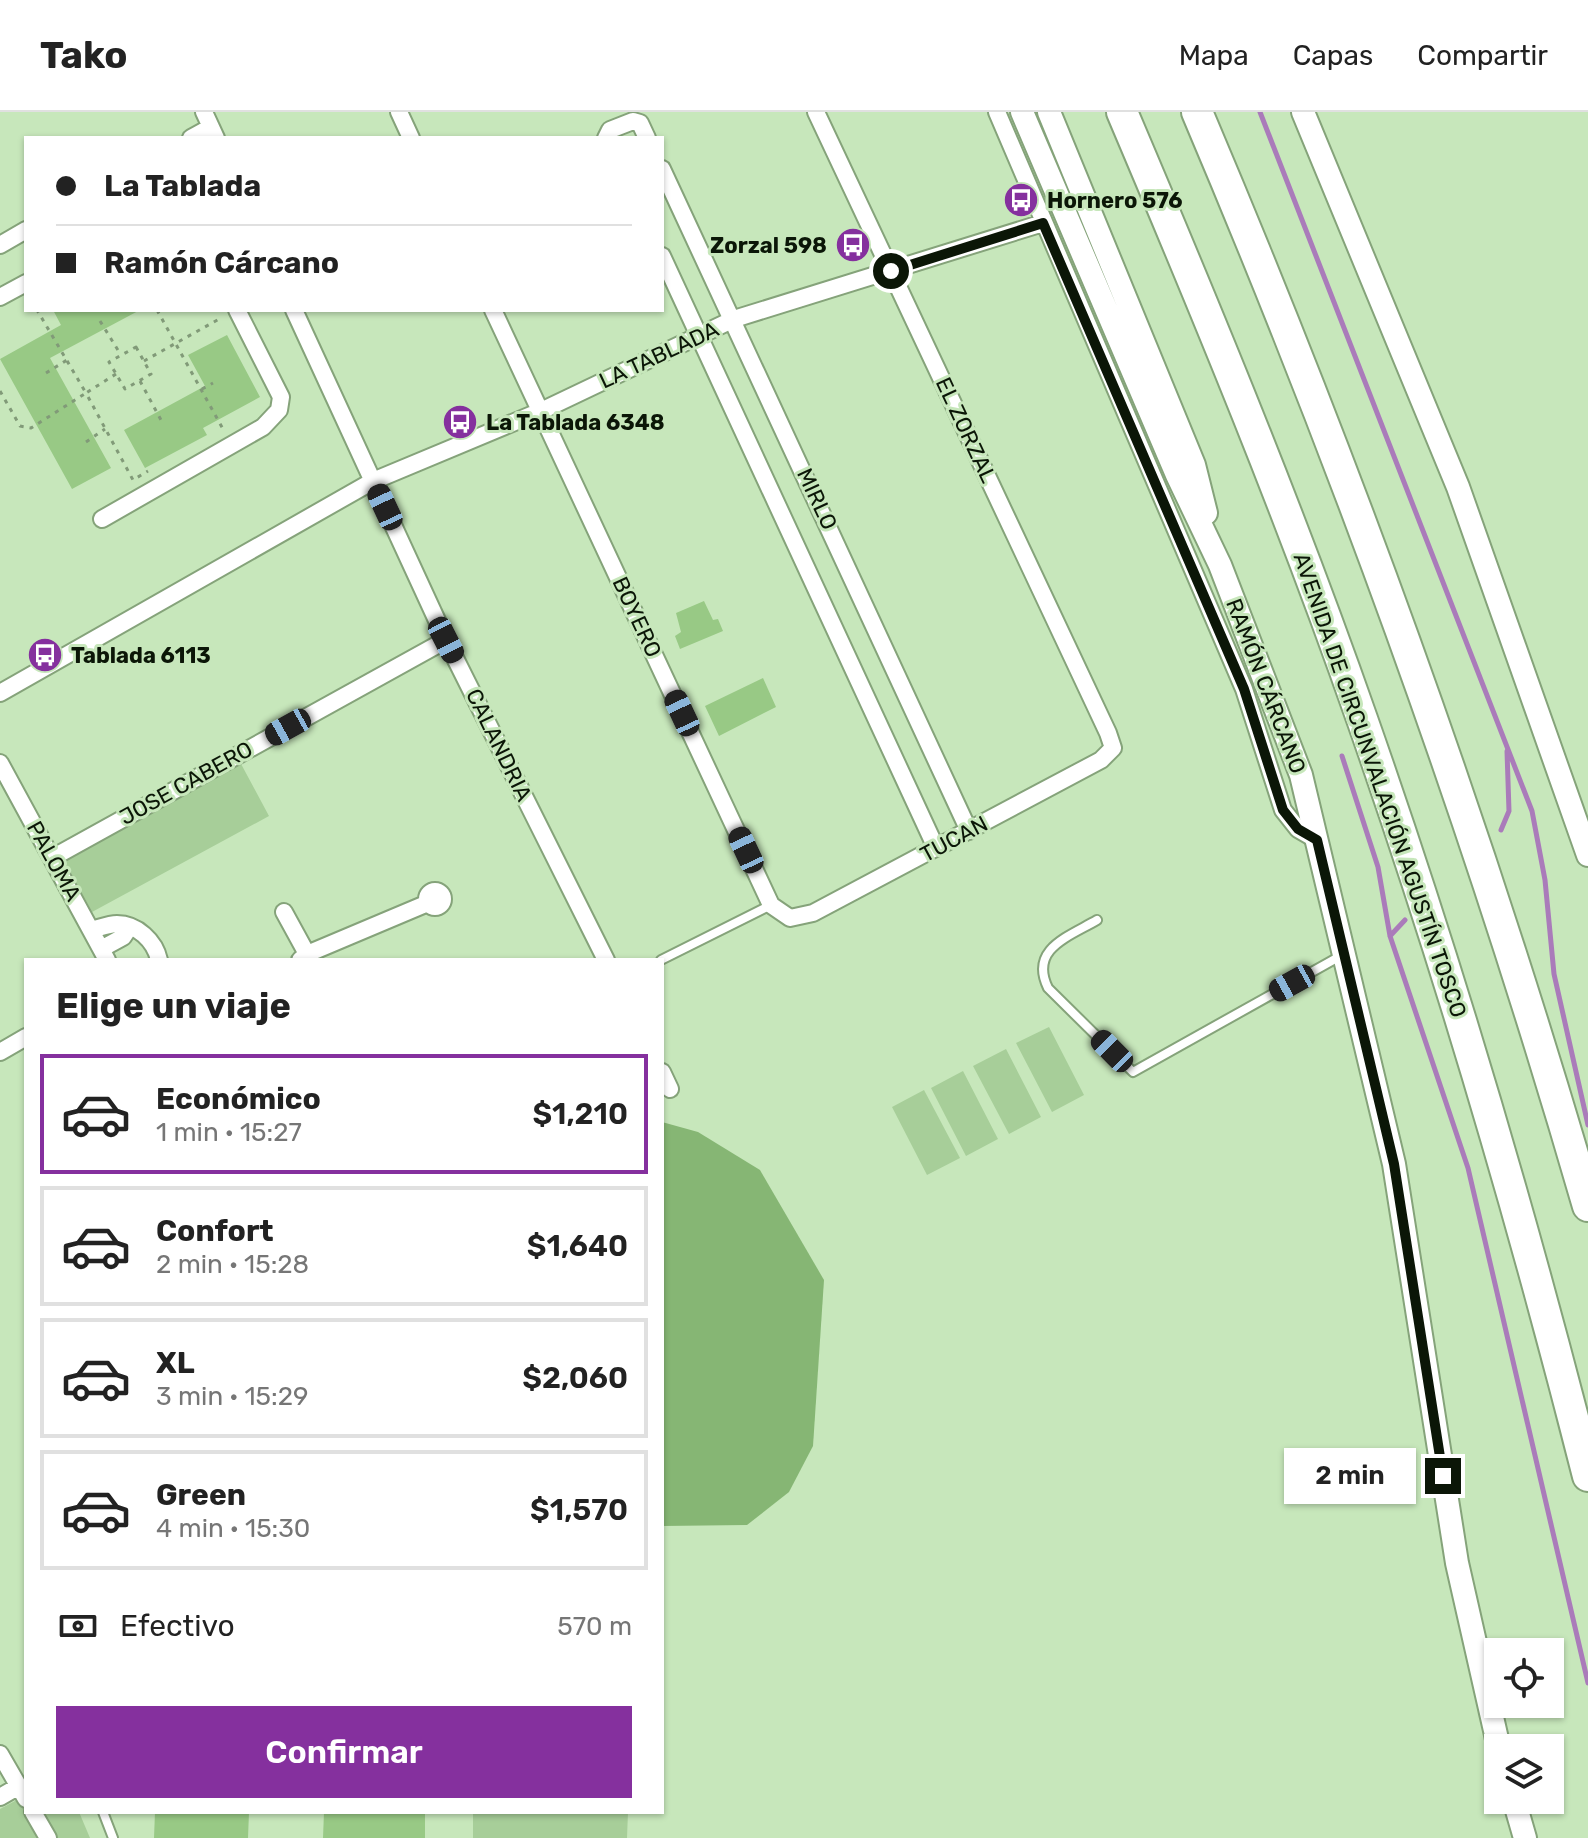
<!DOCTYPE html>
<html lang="es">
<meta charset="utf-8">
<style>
body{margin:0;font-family:Rubik,sans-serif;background:#f2f2f2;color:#222;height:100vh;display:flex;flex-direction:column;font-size:30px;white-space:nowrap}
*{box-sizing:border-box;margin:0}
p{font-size:26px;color:#767676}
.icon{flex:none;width:44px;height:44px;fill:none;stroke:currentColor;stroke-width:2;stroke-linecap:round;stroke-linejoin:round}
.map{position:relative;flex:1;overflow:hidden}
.details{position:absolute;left:24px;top:846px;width:640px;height:856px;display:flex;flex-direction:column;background:#fff;border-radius:0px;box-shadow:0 2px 6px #0004}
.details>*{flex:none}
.guide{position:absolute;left:24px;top:24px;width:640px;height:176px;border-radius:0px;box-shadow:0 2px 6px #0004;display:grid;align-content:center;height:176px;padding:0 32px;background:#fff}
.buttons{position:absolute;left:1484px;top:1526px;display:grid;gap:16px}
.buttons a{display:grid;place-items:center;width:80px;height:80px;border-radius:0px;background:#fff;box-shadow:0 2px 6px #0004;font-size:40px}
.end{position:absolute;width:36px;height:36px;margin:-18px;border:10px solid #0b1607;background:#fff;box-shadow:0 0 0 4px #fff}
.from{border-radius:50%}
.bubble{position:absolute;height:56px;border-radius:0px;background:#fff;box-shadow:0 2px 6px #0004;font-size:26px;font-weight:600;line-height:56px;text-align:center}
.car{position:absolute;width:24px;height:48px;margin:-24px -12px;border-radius:10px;box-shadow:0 0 6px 2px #0007;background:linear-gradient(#222 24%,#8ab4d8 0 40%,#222 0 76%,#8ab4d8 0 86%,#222 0)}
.guide b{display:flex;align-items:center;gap:28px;height:76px;font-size:30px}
.guide b+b{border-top:2px solid #e0e0e0}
.guide i{width:20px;height:20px;background:#222}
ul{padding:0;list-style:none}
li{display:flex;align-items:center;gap:24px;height:120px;margin:0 16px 12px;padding:0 16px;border:4px solid #e0e0e0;border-radius:0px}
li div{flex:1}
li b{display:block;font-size:30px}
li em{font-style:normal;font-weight:600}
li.on{border-color:#85309e}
li>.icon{width:72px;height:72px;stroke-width:1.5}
h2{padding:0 32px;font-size:36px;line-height:96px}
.pay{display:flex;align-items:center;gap:20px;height:88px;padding:0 32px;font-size:30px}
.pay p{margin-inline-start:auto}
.action{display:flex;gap:16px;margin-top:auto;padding:16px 32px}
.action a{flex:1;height:92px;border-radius:0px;background:#85309e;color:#fff;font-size:32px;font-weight:600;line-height:92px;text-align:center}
header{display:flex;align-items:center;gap:48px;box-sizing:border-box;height:112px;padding:0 40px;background:#fff;border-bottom:2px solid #e0e0e0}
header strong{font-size:38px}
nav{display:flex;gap:44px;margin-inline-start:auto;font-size:28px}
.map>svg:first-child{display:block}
.green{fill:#a7ce99}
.forest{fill:#86b674}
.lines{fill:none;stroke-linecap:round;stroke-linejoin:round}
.stream{stroke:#aa7bba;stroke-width:5}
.building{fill:#98c985}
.service-casing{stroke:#85a37a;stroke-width:12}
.minor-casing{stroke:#85a37a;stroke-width:20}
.secondary-casing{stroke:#85a37a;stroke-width:26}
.motorway-casing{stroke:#85a37a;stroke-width:34}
.path{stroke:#819a78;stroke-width:3;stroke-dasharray:4 6;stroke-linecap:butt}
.service{stroke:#fff;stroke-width:8}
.minor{stroke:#fff;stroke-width:16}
.secondary{stroke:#fff;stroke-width:22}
.motorway{stroke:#fff;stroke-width:30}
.route{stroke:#0b1607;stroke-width:10}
.labels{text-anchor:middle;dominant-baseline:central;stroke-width:6;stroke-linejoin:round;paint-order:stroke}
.poi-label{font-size:22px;font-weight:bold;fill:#0b1607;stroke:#c7e7bb;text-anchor:start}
.street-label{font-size:22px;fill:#0b1607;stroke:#c7e7bb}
</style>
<header>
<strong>Tako</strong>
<nav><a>Mapa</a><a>Capas</a><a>Compartir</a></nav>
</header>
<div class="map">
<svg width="1588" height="1726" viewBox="0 0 1588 1726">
<rect width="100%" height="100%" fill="#c7e7bb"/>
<path class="green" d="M240 650 269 704 92 800 63 746Z
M1049 915 1084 983 1052 1000 1016 931Z
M1006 937 1041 1005 1009 1022 973 954Z
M963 959 998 1027 966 1044 931 976Z
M924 978 960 1046 927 1063 892 995Z
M26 1683V1700H79L90 1726H0V1697Z
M473 1700H628L627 1726H473Z"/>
<path class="forest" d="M662 1010 698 1020 760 1058 824 1168 813 1334 789 1380 747 1413 662 1414Z"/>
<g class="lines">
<path class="stream" d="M1260 0 1532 699 1545 768 1554 862 1588 1013
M1342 644 1378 755 1390 824 1468 1056 1588 1571
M1501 718 1509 699 1507 639
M1390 824 1405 808"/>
</g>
<path class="building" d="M53 198H140L50 246 111 356 72 377 0 247 61 213Z
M227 223 260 285 203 316 207 323 145 356 124 318 205 274 188 243Z
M704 489 713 508 718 507 723 519 680 537 675 524 681 520 676 501Z
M763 566 776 595 719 624 705 594Z
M155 1700H249L248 1726H154Z
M324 1700H425V1726H323Z"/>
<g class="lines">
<g class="service-casing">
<path id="service" d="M1097 808C1068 825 1029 837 1048 876L1133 960 1344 842
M661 848 771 793
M103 1700 113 1726"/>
</g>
<g class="minor-casing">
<path id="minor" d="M204 0 216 26
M399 0 411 26
M997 0 1244 577 1283 698 1298 717 1317 728
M191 26 211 15
M606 26 610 18 633 9 640 11 647 26
M662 57 969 719
M0 133 26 118
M662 144 936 736
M0 185 26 171
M294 198 446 528 606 848
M493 198 771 793 790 806 813 801 1101 648 1113 636 1108 621 816 0
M102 407 263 315 279 298 281 285 237 198
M0 581 373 369 541 299 734 207 1043 111
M0 651 107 848
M52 746 446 528
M427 787a8 8 0 1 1 16 0a8 8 0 1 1-16 0Z
M284 800 307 842
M91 818C99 816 109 812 117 812 137 812 155 829 159 848
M101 837 123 825 129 816
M300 848 307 842 428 791
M0 940 26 925
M662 960 670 977
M0 1642 26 1687
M0 1685 19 1674
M33 1700 48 1726"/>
</g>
<g class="secondary-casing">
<path id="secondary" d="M1022 0 1177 363 1220 453 1301 663 1394 1052 1457 1451 1499 1636
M1049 0 1194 353 1206 401
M1303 0 1458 375 1588 743
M1514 1688 1525 1726"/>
</g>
<g class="motorway-casing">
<path id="motorway" d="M1122 0C1207 200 1290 401 1362 607 1449 855 1523 1108 1588 1364
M1197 0C1349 358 1480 721 1588 1094"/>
</g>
<path class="path" d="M157 198 223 317
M100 209 121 243
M136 235 151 262 125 277 109 250Z
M144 249 221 206
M46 261 67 248
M116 262 86 281 133 368 148 359
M140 269 161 308
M202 277 213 271
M0 279 20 314 31 316 86 281 37 198
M86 330 105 317"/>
<use href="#service" class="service"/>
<use href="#minor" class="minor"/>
<use href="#secondary" class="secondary"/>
<use href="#motorway" class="motorway"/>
</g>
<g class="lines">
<path class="route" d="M891 159 1043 111 1244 577 1283 698 1298 717 1317 728 1394 1052 1443 1364"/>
</g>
<defs>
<g id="bus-disc" transform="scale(1.8)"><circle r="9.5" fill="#85309e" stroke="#c7e7bb"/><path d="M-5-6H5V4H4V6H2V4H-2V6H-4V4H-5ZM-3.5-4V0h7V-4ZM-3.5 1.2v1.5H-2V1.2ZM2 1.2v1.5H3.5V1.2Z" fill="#fff"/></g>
</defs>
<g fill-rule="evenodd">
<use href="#bus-disc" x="1021" y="88"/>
<use href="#bus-disc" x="853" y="133"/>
<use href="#bus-disc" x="460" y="310"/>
<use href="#bus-disc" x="45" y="543"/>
</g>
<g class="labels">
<g class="poi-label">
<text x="1047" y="88">Hornero 576</text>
<text x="827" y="133" text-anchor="end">Zorzal 598</text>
<text x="486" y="310">La Tablada 6348</text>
<text x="71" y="543">Tablada 6113</text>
</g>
<g class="street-label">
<text transform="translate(659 243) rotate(-25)">LA TABLADA</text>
<text transform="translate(966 318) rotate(65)">EL ZORZAL</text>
<text transform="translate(817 387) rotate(65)">MIRLO</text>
<text transform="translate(637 505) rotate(65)">BOYERO</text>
<text transform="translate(1266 574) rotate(69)">RAMÓN CÁRCANO</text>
<text transform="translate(499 633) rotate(64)">CALANDRIA</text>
<text transform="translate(186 671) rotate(-29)">JOSE CABERO</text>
<text transform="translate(1380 673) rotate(71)">AVENIDA DE CIRCUNVALACIÓN AGUSTÍN TOSCO</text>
<text transform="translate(954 727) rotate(-28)">TUCAN</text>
<text transform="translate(54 749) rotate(61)">PALOMA</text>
</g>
</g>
</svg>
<div class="buttons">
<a><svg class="icon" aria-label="locate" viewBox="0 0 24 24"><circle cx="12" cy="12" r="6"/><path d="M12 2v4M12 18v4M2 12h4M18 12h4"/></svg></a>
<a><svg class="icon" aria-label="layers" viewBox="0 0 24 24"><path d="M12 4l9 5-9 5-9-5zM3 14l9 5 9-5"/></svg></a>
</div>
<i class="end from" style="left:891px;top:159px"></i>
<i class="end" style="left:1443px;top:1364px"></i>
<div class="bubble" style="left:1284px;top:1336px;width:132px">2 min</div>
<i class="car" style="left:385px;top:395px;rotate:335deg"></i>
<i class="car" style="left:446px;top:528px;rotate:153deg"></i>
<i class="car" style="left:682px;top:601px;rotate:335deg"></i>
<i class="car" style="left:288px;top:615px;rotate:241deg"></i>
<i class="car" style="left:746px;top:738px;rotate:335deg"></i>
<i class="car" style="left:1292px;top:871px;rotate:241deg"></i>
<i class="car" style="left:1112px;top:939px;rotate:315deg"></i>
<div class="guide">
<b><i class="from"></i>La Tablada</b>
<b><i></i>Ramón Cárcano</b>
</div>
<section class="details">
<h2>Elige un viaje</h2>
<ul>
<li class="on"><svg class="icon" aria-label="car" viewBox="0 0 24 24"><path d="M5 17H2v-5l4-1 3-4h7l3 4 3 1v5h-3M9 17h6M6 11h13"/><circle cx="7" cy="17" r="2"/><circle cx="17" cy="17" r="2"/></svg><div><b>Económico</b><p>1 min · 15:27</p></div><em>$1,210</em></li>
<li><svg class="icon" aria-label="car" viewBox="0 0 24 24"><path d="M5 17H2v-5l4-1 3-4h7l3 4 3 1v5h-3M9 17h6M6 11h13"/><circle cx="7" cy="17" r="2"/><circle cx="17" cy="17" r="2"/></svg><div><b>Confort</b><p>2 min · 15:28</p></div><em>$1,640</em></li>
<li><svg class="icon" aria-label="car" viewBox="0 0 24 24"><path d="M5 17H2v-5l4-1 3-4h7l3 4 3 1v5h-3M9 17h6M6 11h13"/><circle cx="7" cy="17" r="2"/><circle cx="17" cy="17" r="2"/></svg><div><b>XL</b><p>3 min · 15:29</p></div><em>$2,060</em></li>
<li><svg class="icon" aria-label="car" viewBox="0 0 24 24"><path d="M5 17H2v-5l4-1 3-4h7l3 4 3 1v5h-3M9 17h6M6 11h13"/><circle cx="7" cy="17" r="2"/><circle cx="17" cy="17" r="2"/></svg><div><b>Green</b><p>4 min · 15:30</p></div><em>$1,570</em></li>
</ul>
<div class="pay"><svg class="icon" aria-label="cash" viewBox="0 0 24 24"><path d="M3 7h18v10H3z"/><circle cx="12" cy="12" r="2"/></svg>Efectivo<p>570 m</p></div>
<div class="action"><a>Confirmar</a></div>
</section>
</div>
